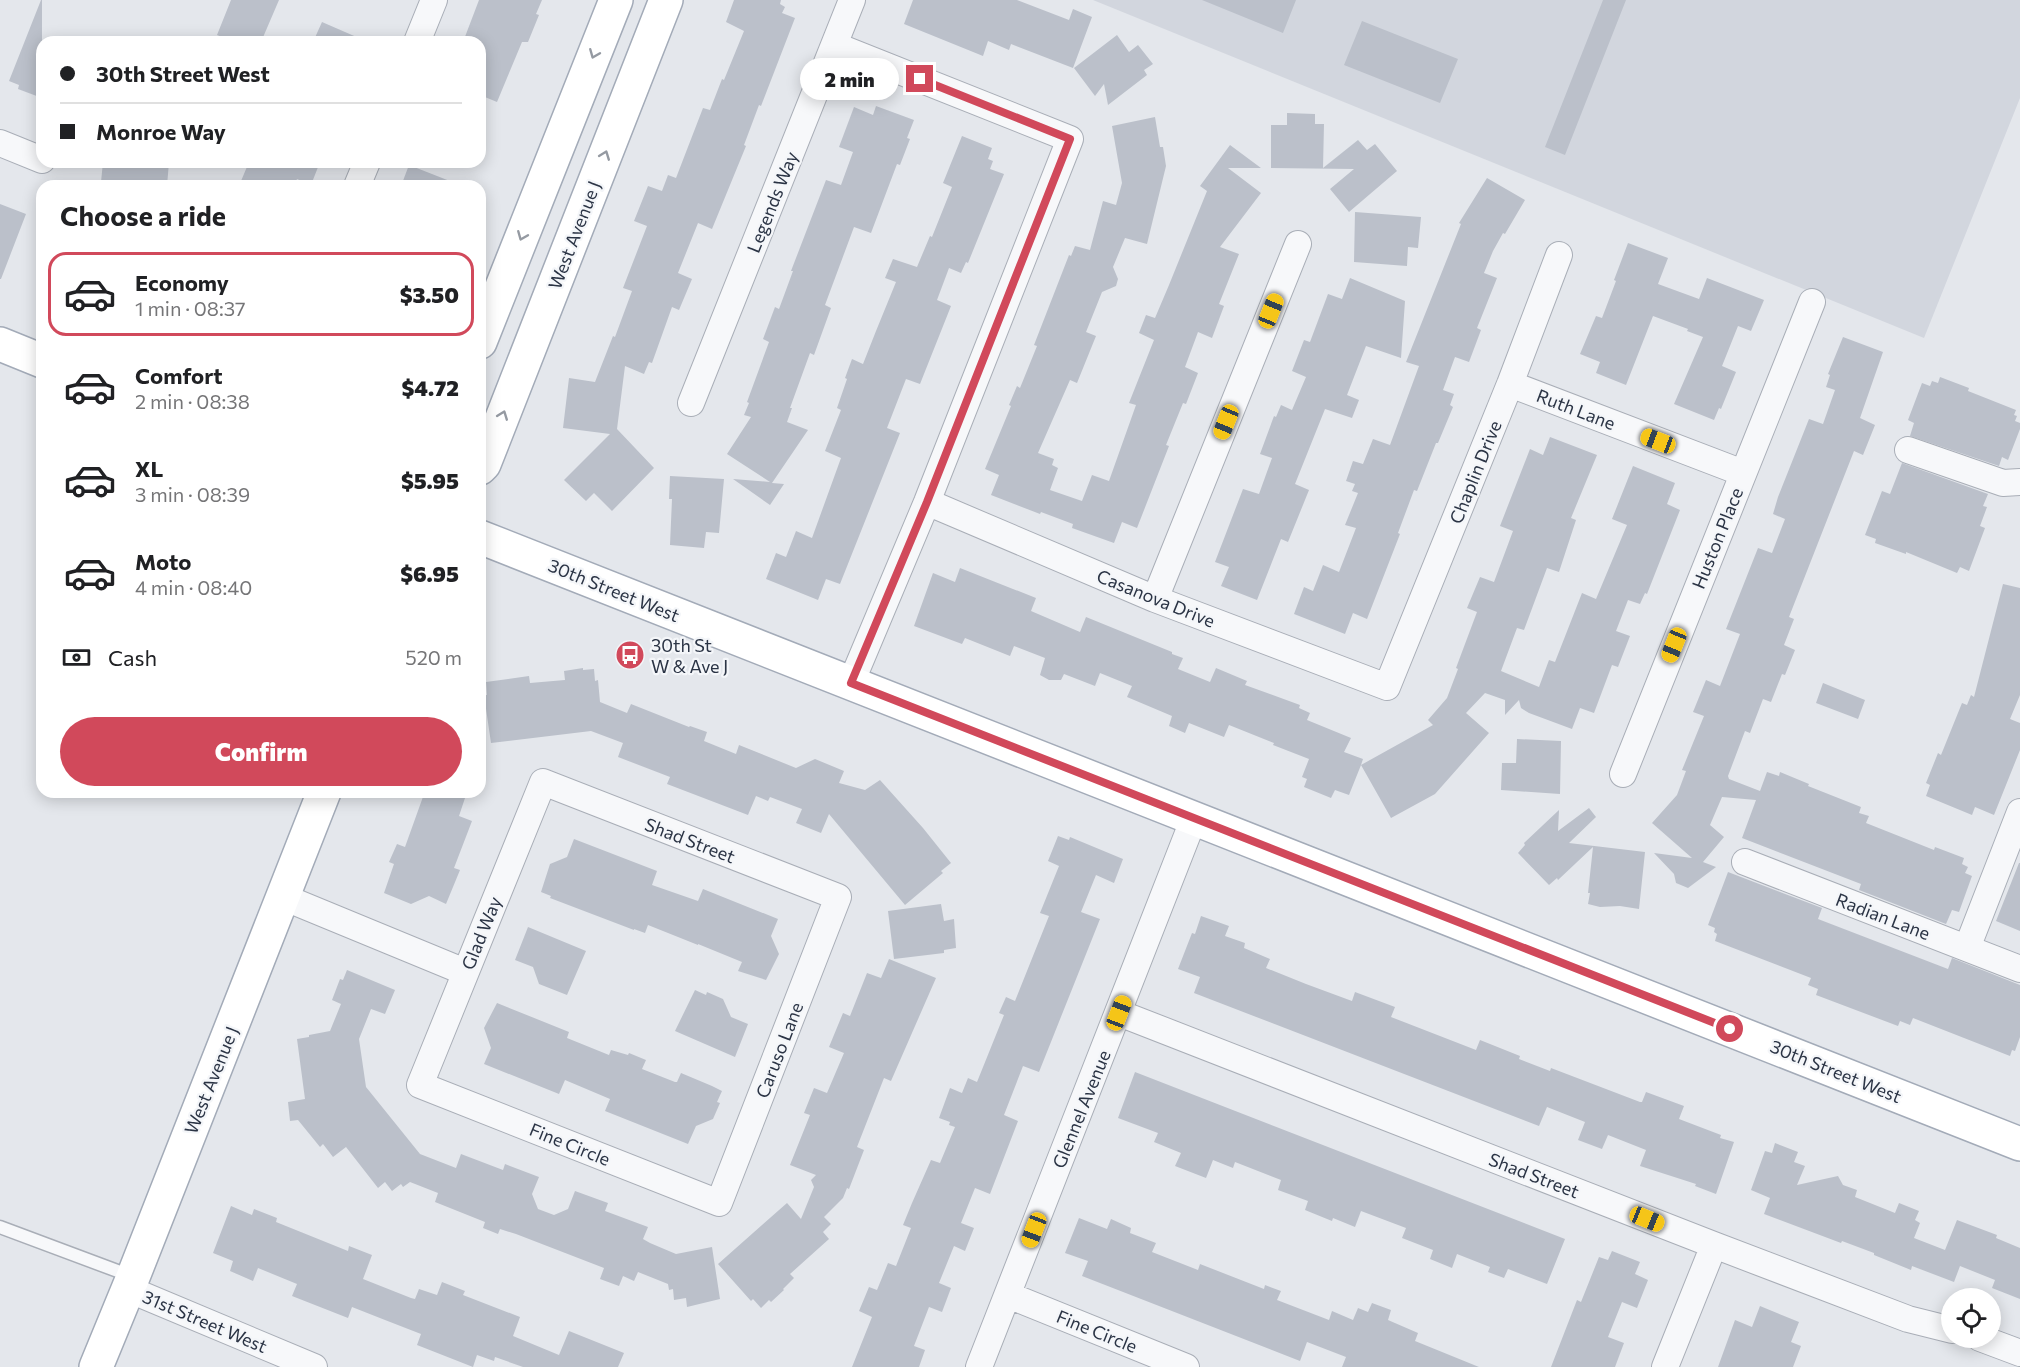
<!DOCTYPE html>
<meta charset="utf-8">
<style>
body{margin:0;font-family:Commissioner,sans-serif;background:#f2f2f2;color:#202124;height:100vh;display:flex;flex-direction:column;font-size:22px;white-space:nowrap}
*{box-sizing:border-box;margin:0}
p{font-size:20px;color:#757577}
.icon{flex:none;width:33px;height:33px;fill:none;stroke:currentColor;stroke-width:2;stroke-linecap:round;stroke-linejoin:round}
.map{position:relative;flex:1;overflow:hidden}
.drawer{position:absolute;left:36px;top:180px;width:450px;height:618px;display:flex;flex-direction:column;background:#fff;border-radius:18px;box-shadow:0 3px 15px #0003}
.drawer>*{flex:none}
.top-card{position:absolute;left:36px;top:36px;width:450px;height:132px;border-radius:18px;box-shadow:0 3px 15px #0003;display:grid;align-content:center;height:132px;padding:0 24px;background:#fff}
.controls{position:absolute;left:1941px;top:1288px;display:grid;gap:12px}
.controls a{display:grid;place-items:center;width:60px;height:60px;border-radius:50%;background:#fff;box-shadow:0 3px 15px #0003;font-size:30px}
.end{position:absolute;width:27px;height:27px;margin:-14px;border:8px solid #d1495b;background:#fff;box-shadow:0 0 0 3px #fff}
.from{border-radius:50%}
.bubble{position:absolute;height:42px;border-radius:21px;background:#fff;box-shadow:0 3px 15px #0003;font-size:20px;font-weight:800;line-height:42px;text-align:center}
.car{position:absolute;width:18px;height:36px;margin:-18px -9px;border-radius:8px;box-shadow:0 0 4px 2px #0007;background:linear-gradient(#f5c518 24%,#345 0 40%,#f5c518 0 76%,#345 0 86%,#f5c518 0)}
.top-card b{display:flex;align-items:center;gap:21px;height:57px;font-size:22px}
.top-card b+b{border-top:2px solid #e0e0e0}
.top-card i{width:15px;height:15px;background:#202124}
ul{padding:0;list-style:none}
li{display:flex;align-items:center;gap:18px;height:84px;margin:0 12px 9px;padding:0 12px;border:3px solid transparent;border-radius:18px}
li div{flex:1}
li b{display:block;font-size:22px}
li em{font-style:normal;font-weight:800}
li.active{border-color:#d1495b}
li>.icon{width:54px;height:54px;stroke-width:1.5}
h2{padding:0 24px;font-size:27px;line-height:72px}
.pay{display:flex;align-items:center;gap:15px;height:66px;padding:0 24px;font-size:22px}
.pay p{margin-inline-start:auto}
.primary-button{display:flex;gap:12px;margin-top:auto;padding:12px 24px}
.primary-button a{flex:1;height:69px;border-radius:36px;background:#d1495b;color:#fff;font-size:24px;font-weight:800;line-height:69px;text-align:center}
.map>svg:first-child{display:block}
.built{fill:#d2d6de}
.building{fill:#bbc0ca}
.lines{fill:none;stroke-linecap:round;stroke-linejoin:round}
.service-casing{stroke:#a9aeb7;stroke-width:15}
.minor-casing{stroke:#a9aeb7;stroke-width:28}
.primary-casing{stroke:#a3abb8;stroke-width:36}
.service{stroke:#f7f8fa;stroke-width:12}
.minor{stroke:#f7f8fa;stroke-width:26}
.primary{stroke:#fff;stroke-width:33}
.oneway{stroke:#959aa2}
.route{stroke:#d1495b;stroke-width:8}
.labels{text-anchor:middle;dominant-baseline:central;stroke-width:4.5;stroke-linejoin:round;paint-order:stroke}
.street-label{font-size:18px;fill:#2b3445;stroke:#f4f6f9}
.poi-label{font-size:18px;fill:#2b3445;stroke:#f4f6f9;text-anchor:start}
</style>
<div class="map">
<svg width="2020" height="1367" viewBox="0 0 2020 1367">
<rect width="100%" height="100%" fill="#e4e7ec"/>
<path class="built" d="M1093 0H2020V98L1924 338Z"/>
<path class="building" d="M41 0H42V98L18 89 19 85 9 81Z
M231 0H279L261 42H234L217 35Z
M479 0H542L536 14 539 15 528 42H522L497 102 480 95V42H463Z
M734 0H781L780 4 785 7 782 13 795 18 761 106 759 105 744 145 746 146 712 229 698 223 678 273 692 279 679 310 672 307 652 363 649 362 644 374 625 366 617 429 654 468 612 511 594 493 586 501 564 480 610 434 563 428 569 378 595 382 613 336 615 337 632 291 623 288 647 226 634 221 648 186 662 191 668 175 676 178 703 108 710 110 722 79 724 80 744 31 726 22Z
M913 0H1017L1069 20 1073 9 1092 17 1073 68 1011 44 1009 50 988 41 983 56 904 24Z
M1202 0H1296L1283 33Z
M1603 0H1626L1565 155 1545 147Z
M1362 21 1458 59 1440 103 1344 65Z
M322 22 368 42H313Z
M1117 35 1129 52 1138 45 1153 64 1144 70 1147 75 1108 105 1104 84 1095 96 1074 68Z
M876 106 914 120 907 138 910 139 900 165 897 164 871 233 854 227 825 305 831 308 814 355 810 353 790 408H792L787 422 808 430 772 483 784 484 770 505 733 479 770 482 727 454 751 417 744 415 749 403 747 402 769 342 763 339 775 307 779 309 793 271H791L826 180 841 185 853 152 839 147 854 107 873 115Z
M1287 113 1315 114V124H1324L1323 168 1358 140 1367 150 1375 144 1397 171 1349 212 1330 189 1354 169 1271 168V125H1287Z
M1155 117 1160 147H1163L1166 166 1147 244 1125 238 1113 267 1118 279 1116 286 1102 292 1086 332 1096 336 1077 383 1070 380 1038 453 1054 459 1052 465 1058 468 1050 490 1082 501 1092 475 1109 481 1136 405 1129 403 1154 340 1139 333 1146 315 1155 318 1169 285 1207 191 1200 186 1230 145 1261 168H1228L1261 193 1220 247 1239 254 1219 304 1224 306 1212 338 1198 332 1185 367 1198 373 1186 404 1183 403 1166 445 1169 446 1137 528 1122 522 1114 543 1072 528 1073 524 1041 512 1040 514 991 495 999 475 985 469 1011 406 1009 405 1017 386 1020 388 1037 346 1034 345 1069 255 1071 256 1075 246 1090 250 1103 201 1116 205 1122 183 1112 126Z
M962 136 992 148 988 159 993 161 990 169 1004 174 968 263 966 262 961 273 949 268 937 300 951 306 920 384 906 379 887 428 900 433 840 584 826 579 818 600 766 579 776 553 786 557 796 531 812 538 841 458 825 451 841 410 837 408 847 379 845 378 852 359 863 364 876 331 896 282 885 278 893 259 917 267 930 236 932 237 952 187 943 183Z
M103 162H169L167 186H106V182H101Z
M249 162H320L311 185 297 179 294 186H253L241 181Z
M409 165 460 185V186H401Z
M1487 178 1525 200 1505 234 1503 233 1493 251 1484 273 1497 278 1477 328 1481 330 1469 362 1455 357 1443 390 1454 394 1450 405 1453 407 1438 443H1436L1417 491 1414 490 1398 533 1400 534 1367 619 1353 613 1345 634 1294 614 1304 587 1313 591 1323 565 1339 572 1356 528 1345 525 1358 493 1352 491 1355 484 1346 481 1353 461 1363 464 1373 439 1390 445 1419 366 1406 362 1461 224 1459 223Z
M0 204 26 214 1 279H0Z
M1355 212 1421 217 1418 248 1408 247 1407 266 1354 262Z
M1628 243 1668 258 1658 284 1699 299 1707 278 1764 300 1751 331 1738 326 1722 366 1736 372 1721 409 1719 408 1714 420 1674 404 1703 337 1687 331 1688 329 1653 316 1626 385 1596 373 1600 362 1580 354 1596 316 1602 318 1616 281 1614 280Z
M1350 278 1405 301 1401 358 1366 346 1347 395 1359 400 1352 418 1325 409 1295 484 1309 490 1288 542 1281 539 1257 600 1221 586 1229 567 1215 562 1243 489 1259 494 1272 458 1260 454 1274 416 1276 417 1281 405 1292 410 1306 377 1292 371 1304 340 1310 342 1328 294 1342 299Z
M1843 337 1883 352 1860 418 1875 425 1863 455 1854 451 1789 617 1794 619 1784 645 1795 650 1785 675 1782 674 1771 702 1763 699 1750 733 1745 731 1728 776 1729 779 1760 791 1767 772 1779 776 1780 772 1809 784 1808 786 1861 807 1859 813 1869 816 1866 823 1934 850 1935 847 1964 858 1962 864 1968 867 1965 873 1972 876 1959 912 1952 910 1946 924 1859 890 1861 884 1742 838 1756 800 1722 797 1710 825 1724 837 1703 862 1716 867 1688 888 1676 883 1674 874 1654 853 1692 858 1652 823 1677 795 1686 771 1682 770 1704 716 1693 712 1706 680 1720 686 1740 634 1726 629 1758 548 1772 553 1785 519 1773 514 1778 497 1809 419 1823 424 1835 390 1826 387 1830 375 1828 374Z
M1940 377 1969 388 1968 391 2016 410 2014 415 2017 416 2015 421 2020 423V429L2008 460 2002 457 1999 466 1910 436 1914 423 1908 420 1922 383 1930 386 1932 381 1938 383Z
M1550 437 1597 455 1571 518 1576 520 1559 572 1547 568 1524 630 1517 628 1501 671 1539 687 1549 660 1555 662 1582 593 1596 599 1627 525 1612 519 1633 466 1675 483 1667 504 1680 510 1647 594 1645 593 1640 604 1628 600 1616 631 1630 636 1618 667 1612 665 1594 713 1580 708 1572 729 1529 713 1521 708 1519 700 1505 715V700L1485 693 1466 713 1489 733 1435 794 1391 818 1361 765 1349 795 1335 790 1331 798 1304 787 1307 779 1302 777 1309 759 1273 745 1274 743 1229 725 1224 737 1189 723 1185 733 1169 726 1172 716 1127 697 1132 686 1100 673 1095 686 1064 674 1061 680H1049L1040 675 1045 658 1014 646 1010 656 965 638 962 644 914 626 933 573 955 582 960 568 1036 598 1031 611 1080 632 1086 617 1172 652V654L1183 658 1178 669 1210 682 1216 668 1247 681 1245 685 1300 705 1299 708 1310 713 1307 720 1351 738 1344 752 1363 759 1361 765 1433 725 1428 720 1447 698 1458 669 1456 668 1477 612 1467 608 1480 577 1494 582 1513 531 1500 526 1530 449 1543 455Z
M1902 463 1988 494 1983 506 1987 507 1980 526 1985 528 1969 571 1960 567 1957 573 1906 552V554L1875 543 1876 539 1865 535 1882 491 1890 494Z
M670 476 724 479 719 533 706 532 704 548 670 545 672 499H669Z
M2003 584 2020 588V695L2010 719 2020 723V750L1994 815 1975 807 1972 815 1926 796 1930 785 1926 783 1938 753 1941 755 1962 703 1967 705 1971 695 1974 697Z
M583 668V670L594 669 595 681 598 680 600 702 627 713 631 704 689 727 690 726 707 732 704 741 736 754 739 745 796 768 815 759 844 771 839 783 865 790 880 780 923 828 951 863 941 871 943 873 905 905 829 814 821 833 796 823 802 809 770 797 768 801 756 796 748 815 667 784 670 777 618 757 623 743 591 731 491 743 484 695H487L486 682 529 676 530 683 565 680 564 671Z
M1823 683 1865 700 1858 719 1816 703Z
M1517 739 1561 741 1560 794 1501 790 1502 763H1516Z
M435 792H467L459 816 472 821 454 868 460 870 446 904 429 896 411 904 384 893 394 864 389 862 397 844 405 847 424 794 433 798Z
M1589 808 1596 817 1569 843 1645 852 1639 909 1620 906 1600 907 1588 904 1590 893H1588L1593 847 1558 880 1557 878 1549 885 1518 853 1525 845 1524 843 1559 810 1558 831Z
M1058 836 1069 840 1070 837 1123 859 1114 883 1096 875 1081 912 1100 919 1039 1072 1023 1066 1004 1115 1018 1121 990 1194 975 1188 961 1223 974 1228 965 1251 954 1246 939 1283 951 1288 942 1312 929 1307 914 1346 925 1350 919 1367H852L872 1317 859 1311 869 1287 877 1290 888 1263 896 1266 911 1228 903 1225 912 1203 931 1160 940 1163 955 1127 949 1125 950 1122 939 1118 950 1088 962 1093 968 1078 977 1082 1004 1015 999 1013 1006 997 1015 1001 1049 916 1040 913 1059 866 1048 861Z
M574 839 657 871 652 885 698 901 703 889 778 919 771 936 779 954 766 980 738 971 742 962 698 944V945L648 925 645 933 634 929V930L550 898 551 896 541 892 550 864 567 857Z
M2019 863H2020V931L1996 921Z
M1728 872 1822 908 1818 919 1948 969 1952 958 2020 985V1037L2015 1051 2012 1050 2010 1056 1913 1018 1910 1025 1900 1021 1898 1026 1816 995 1818 989 1808 985 1811 978 1715 941 1717 934 1714 932 1715 928 1708 925Z
M941 904 944 921 954 919 956 948 944 950V953L894 959 888 911Z
M1201 916 1229 926 1225 936 1245 943 1244 948 1270 959 1266 968 1306 984 1352 1001 1355 992 1395 1007 1391 1017 1476 1050 1480 1040 1520 1056 1519 1059 1550 1071 1551 1068 1640 1102H1642L1646 1092 1684 1106 1679 1119 1721 1135 1720 1138 1734 1142 1716 1194 1695 1186 1696 1184 1640 1166 1646 1150 1608 1135 1602 1149 1578 1140 1585 1122 1547 1107 1539 1126 1194 993 1200 977 1178 969 1192 933 1195 934Z
M528 927 586 951 567 995 539 984 533 967 515 960Z
M889 959 936 978 891 1081 884 1078 857 1147 864 1150 849 1189 847 1188 843 1198 824 1217 831 1224 823 1232 829 1239 790 1274 794 1278 783 1289 784 1290 771 1302 769 1300 761 1308 753 1299 751 1301 718 1264 787 1203 801 1219 814 1187 811 1180 816 1175 790 1165 810 1115 804 1113 814 1088 827 1093 844 1053 829 1047 843 1013 850 1016 867 973 881 978Z
M347 970 395 990 385 1014 371 1009 359 1039 366 1087 420 1154 456 1168 461 1154 503 1170 505 1164 539 1177 532 1194 538 1209 554 1215 568 1209 575 1191 608 1203 605 1211 648 1227 643 1239 650 1243 676 1254 712 1247 720 1299 687 1307 686 1298 674 1300 673 1289 669 1290 668 1284 638 1272 634 1281 623 1276 619 1286 600 1279 604 1268 516 1234 500 1229 498 1234 483 1228 485 1222 435 1202 438 1193 410 1182 403 1187 401 1184 392 1191 385 1182 378 1188 346 1147 333 1157 323 1144 320 1147 298 1120 290 1121 288 1102 305 1099 297 1039 309 1037V1035L330 1031 341 1004 332 1000 340 979 343 980Z
M695 990 706 995 707 992 723 999 731 1017 748 1024 735 1057 675 1031Z
M497 1003 569 1032 567 1038 609 1055 611 1050 628 1055 629 1053 646 1060 642 1069 675 1082H677L681 1073 712 1086 722 1091 717 1102 720 1103 713 1119 696 1126 688 1144 605 1111 610 1099 565 1080 559 1094 484 1064 491 1048 484 1028Z
M1135 1072 1565 1239 1547 1284 1508 1269 1504 1278 1488 1272 1490 1267 1457 1254 1452 1268 1430 1259 1433 1250 1402 1238 1406 1228 1361 1211 1355 1227 1333 1218 1332 1221 1305 1210 1308 1201 1278 1190 1281 1180 1235 1162 1233 1168 1213 1160 1206 1178 1175 1166 1181 1153 1154 1142 1158 1133 1118 1118Z
M1775 1143 1798 1152 1794 1162 1805 1166 1797 1185 1838 1176 1843 1185 1857 1190 1855 1197 1895 1213 1899 1203 1919 1211 1915 1220 1920 1223 1914 1238 1945 1250 1957 1220 1997 1235 1996 1238 2020 1248V1299L1992 1288 1995 1280 1960 1266 1954 1282 1912 1266 1911 1270 1874 1255V1253L1842 1241 1841 1243 1764 1214 1770 1198 1751 1190 1765 1151 1772 1153Z
M231 1206 252 1215 254 1209 277 1218 276 1222 348 1251 349 1246 372 1255 363 1279 411 1298 415 1299 419 1289 437 1295 442 1282 465 1291 463 1295 520 1317 513 1336 559 1355 569 1331 624 1353 618 1367H523L495 1357 494 1361 477 1355 473 1367 417 1345 421 1334 385 1320 352 1307 348 1318 292 1296 297 1284 258 1268 253 1281 230 1271 233 1261 213 1253Z
M1079 1218 1107 1229 1111 1219 1131 1228 1130 1233 1156 1243 1152 1252 1198 1270 1200 1264 1264 1289 1265 1285 1281 1291 1277 1300 1329 1320 1332 1311 1353 1320 1358 1308 1368 1312 1372 1303 1391 1310 1388 1320 1418 1333 1415 1341 1479 1367H1342L1346 1357 1307 1342 1300 1361 1082 1276 1088 1261 1065 1253Z
M1612 1251 1640 1262 1635 1274 1648 1280 1637 1308 1622 1302 1608 1337 1624 1343 1615 1367H1551L1577 1300 1581 1302 1599 1257 1608 1260Z
M1760 1306 1799 1322 1791 1342 1801 1346 1793 1367H1718L1735 1320 1752 1327Z"/>
<g class="lines">
<g class="service-casing">
<path id="service" d="M0 1227 131 1276"/>
</g>
<g class="minor-casing">
<path id="minor" d="M417 42 434 0
M834 45 1070 139 927 502 851 683
M0 143 42 160
M357 186 367 162
M1510 384 1743 473
M691 403 852 0
M1908 450 2003 483 2020 482
M927 502 1155 599 1387 687 1510 384 1559 255
M1155 599 1298 244
M1623 774 1812 302
M543 782 838 897 719 1203 420 1085Z
M1745 862 2020 969
M283 897 465 972
M1967 948 2020 812
M1119 1013 1714 1245 1908 1319 1952 1330
M128 1289 314 1367
M1008 1295 1186 1367
M1980 1338 2020 1353
M979 1367 1194 818
M1665 1367 1714 1245"/>
</g>
<g class="primary-casing">
<path id="primary" d="M480 342 616 0
M0 344 42 361
M480 468 484 464 666 0
M480 537 2020 1144
M96 1367 133 1277 324 792"/>
</g>
<use href="#service" class="service"/>
<use href="#minor" class="minor"/>
<use href="#primary" class="primary"/>
</g>
<defs><path id="oneway-chevron" d="M-2-3.5L2.5 0L-2 3.5" fill="none" stroke-width="1.6" stroke-linecap="round" stroke-linejoin="round" transform="scale(1.5)"/></defs>
<g class="oneway">
<use href="#oneway-chevron" transform="translate(594 54) rotate(112)"/>
<use href="#oneway-chevron" transform="translate(605 155) rotate(-69)"/>
<use href="#oneway-chevron" transform="translate(522 236) rotate(112)"/>
<use href="#oneway-chevron" transform="translate(503 415) rotate(-69)"/>
</g>
<g class="lines">
<path class="route" d="M920 79 1070 139 927 502 851 683 1730 1029"/>
</g>
<defs>
<g id="bus-disc" transform="scale(1.5)"><circle r="9.5" fill="#d1495b" stroke="#f4f6f9"/><path d="M-5-6H5V4H4V6H2V4H-2V6H-4V4H-5ZM-3.5-4V0h7V-4ZM-3.5 1.2v1.5H-2V1.2ZM2 1.2v1.5H3.5V1.2Z" fill="#fff"/></g>
</defs>
<g fill-rule="evenodd">
<use href="#bus-disc" x="630" y="655"/>
</g>
<g class="labels">
<g class="street-label">
<text transform="translate(772 202) rotate(-68)">Legends Way</text>
<text transform="translate(574 235) rotate(-69)">West Avenue J</text>
<text transform="translate(1576 409) rotate(21)">Ruth Lane</text>
<text transform="translate(1475 472) rotate(-68)">Chaplin Drive</text>
<text transform="translate(1717 538) rotate(-68)">Huston Place</text>
<text transform="translate(614 590) rotate(22)">30th Street West</text>
<text transform="translate(1156 598) rotate(22)">Casanova Drive</text>
<text transform="translate(690 840) rotate(21)">Shad Street</text>
<text transform="translate(1883 916) rotate(21)">Radian Lane</text>
<text transform="translate(481 933) rotate(-68)">Glad Way</text>
<text transform="translate(779 1050) rotate(-69)">Caruso Lane</text>
<text transform="translate(1836 1071) rotate(22)">30th Street West</text>
<text transform="translate(211 1080) rotate(-68)">West Avenue J</text>
<text transform="translate(1081 1109) rotate(-68)">Glennel Avenue</text>
<text transform="translate(570 1144) rotate(22)">Fine Circle</text>
<text transform="translate(1534 1175) rotate(21)">Shad Street</text>
<text transform="translate(205 1321) rotate(23)">31st Street West</text>
<text transform="translate(1097 1331) rotate(22)">Fine Circle</text>
</g>
<g class="poi-label">
<text x="651" y="645">30th St<tspan x="651" dy="21">W &amp; Ave J</tspan></text>
</g>
</g>
</svg>
<div class="controls">
<a><svg class="icon" aria-label="locate" viewBox="0 0 24 24"><circle cx="12" cy="12" r="6"/><path d="M12 2v4M12 18v4M2 12h4M18 12h4"/></svg></a>
</div>
<i class="end from" style="left:1730px;top:1029px"></i>
<i class="end" style="left:920px;top:79px"></i>
<div class="bubble" style="left:800px;top:58px;width:99px">2 min</div>
<i class="car" style="left:1271px;top:311px;rotate:22deg"></i>
<i class="car" style="left:1226px;top:422px;rotate:202deg"></i>
<i class="car" style="left:1658px;top:441px;rotate:291deg"></i>
<i class="car" style="left:1674px;top:645px;rotate:202deg"></i>
<i class="car" style="left:1119px;top:1013px;rotate:21deg"></i>
<i class="car" style="left:1647px;top:1219px;rotate:112deg"></i>
<i class="car" style="left:1034px;top:1230px;rotate:201deg"></i>
<div class="top-card">
<b><i class="from"></i>30th Street West</b>
<b><i></i>Monroe Way</b>
</div>
<section class="drawer">
<h2>Choose a ride</h2>
<ul>
<li class="active"><svg class="icon" aria-label="car" viewBox="0 0 24 24"><path d="M5 17H2v-5l4-1 3-4h7l3 4 3 1v5h-3M9 17h6M6 11h13"/><circle cx="7" cy="17" r="2"/><circle cx="17" cy="17" r="2"/></svg><div><b>Economy</b><p>1 min · 08:37</p></div><em>$3.50</em></li>
<li><svg class="icon" aria-label="car" viewBox="0 0 24 24"><path d="M5 17H2v-5l4-1 3-4h7l3 4 3 1v5h-3M9 17h6M6 11h13"/><circle cx="7" cy="17" r="2"/><circle cx="17" cy="17" r="2"/></svg><div><b>Comfort</b><p>2 min · 08:38</p></div><em>$4.72</em></li>
<li><svg class="icon" aria-label="car" viewBox="0 0 24 24"><path d="M5 17H2v-5l4-1 3-4h7l3 4 3 1v5h-3M9 17h6M6 11h13"/><circle cx="7" cy="17" r="2"/><circle cx="17" cy="17" r="2"/></svg><div><b>XL</b><p>3 min · 08:39</p></div><em>$5.95</em></li>
<li><svg class="icon" aria-label="car" viewBox="0 0 24 24"><path d="M5 17H2v-5l4-1 3-4h7l3 4 3 1v5h-3M9 17h6M6 11h13"/><circle cx="7" cy="17" r="2"/><circle cx="17" cy="17" r="2"/></svg><div><b>Moto</b><p>4 min · 08:40</p></div><em>$6.95</em></li>
</ul>
<div class="pay"><svg class="icon" aria-label="cash" viewBox="0 0 24 24"><path d="M3 7h18v10H3z"/><circle cx="12" cy="12" r="2"/></svg>Cash<p>520 m</p></div>
<div class="primary-button"><a>Confirm</a></div>
</section>
</div>
